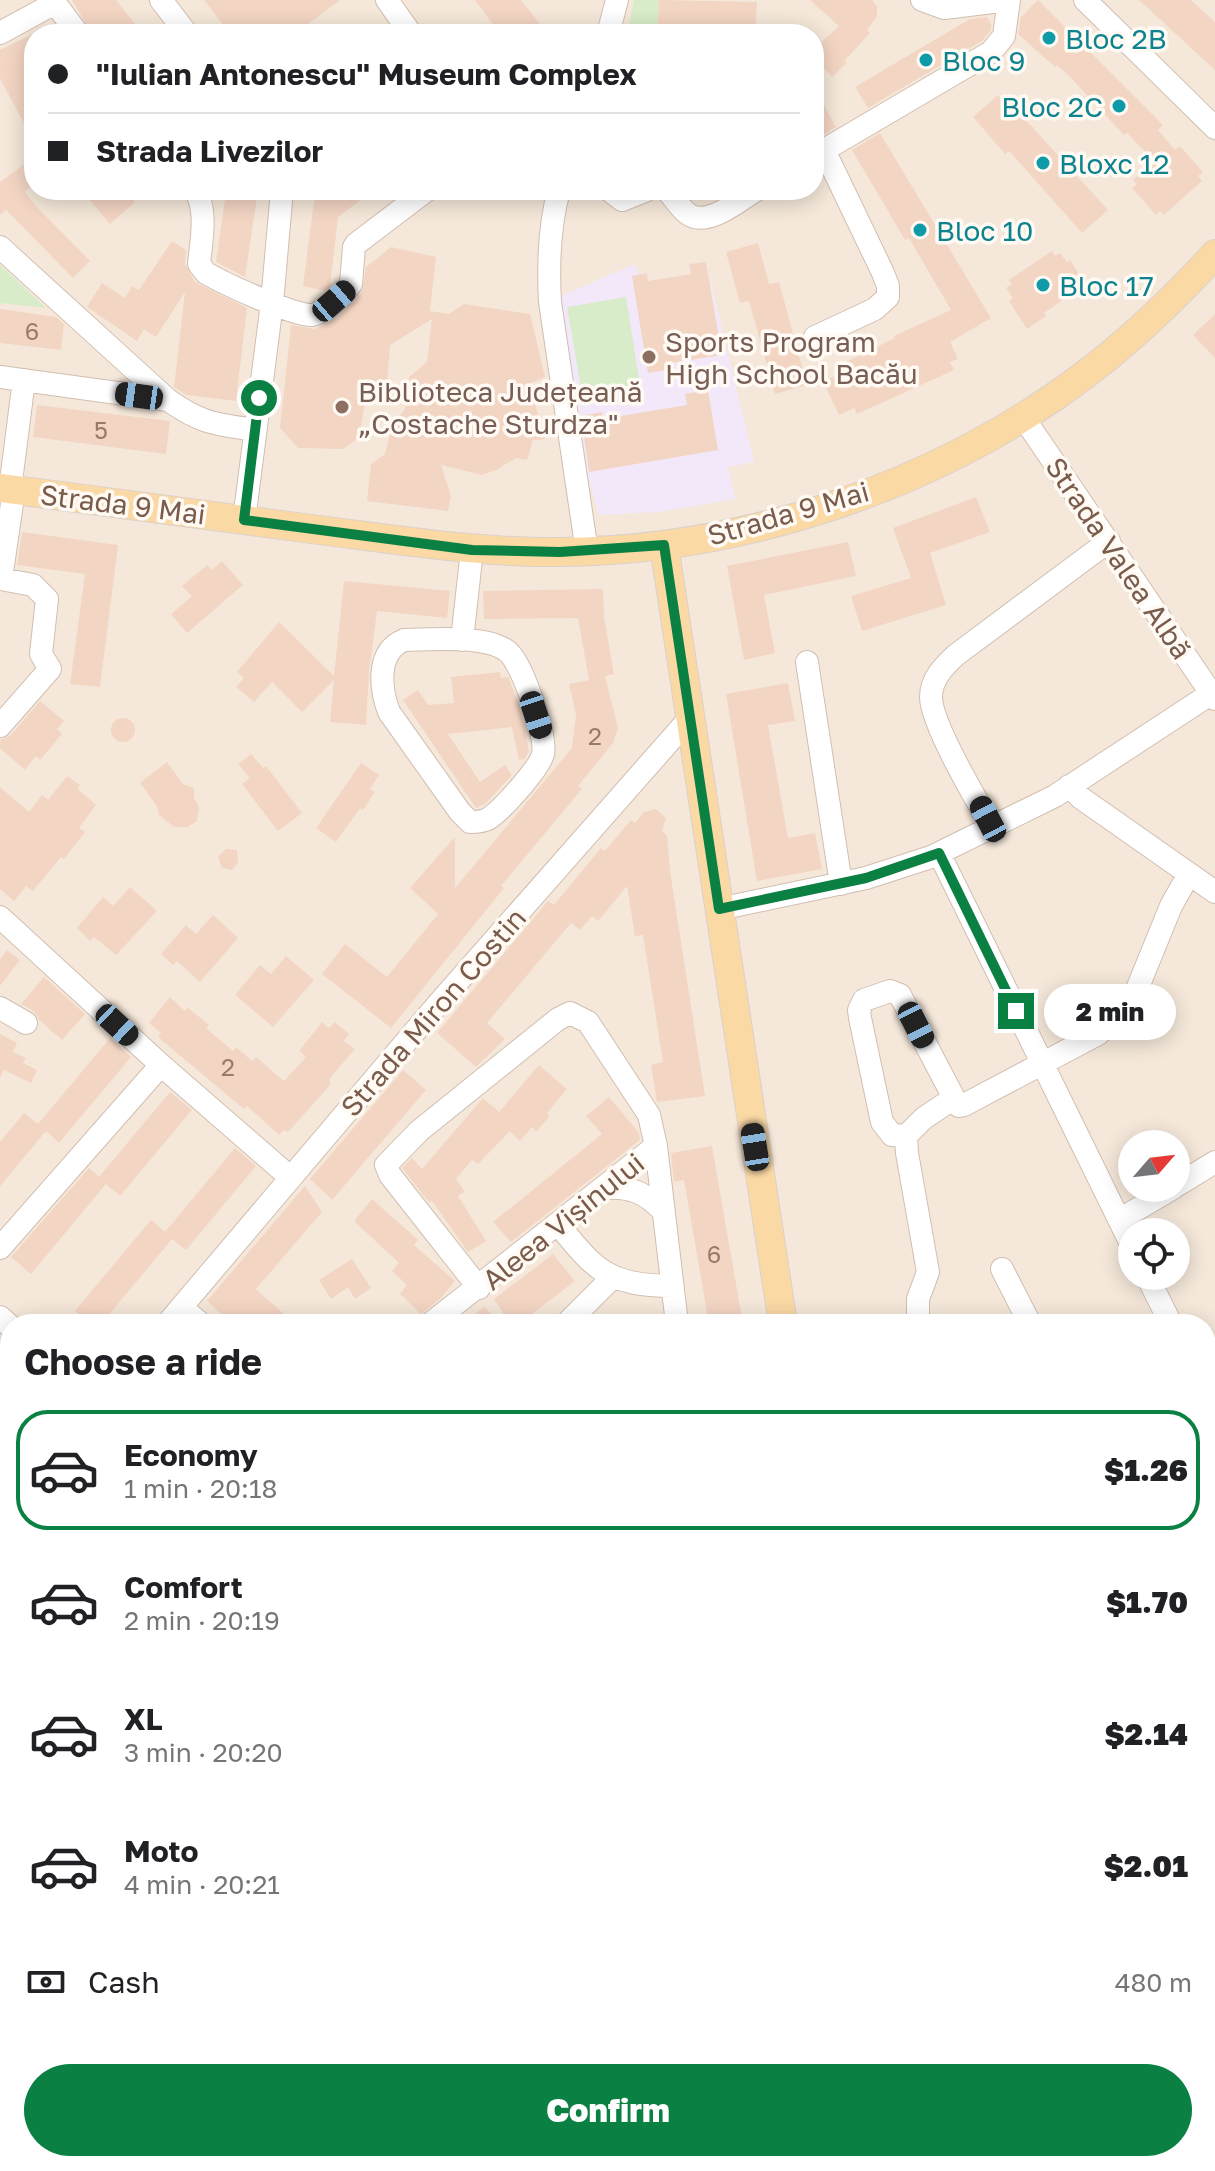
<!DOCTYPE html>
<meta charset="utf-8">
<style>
body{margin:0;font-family:"Golos Text",sans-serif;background:#f6f6f6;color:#202124;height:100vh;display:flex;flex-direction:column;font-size:30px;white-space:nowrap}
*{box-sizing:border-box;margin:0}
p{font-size:26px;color:#757577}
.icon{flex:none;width:44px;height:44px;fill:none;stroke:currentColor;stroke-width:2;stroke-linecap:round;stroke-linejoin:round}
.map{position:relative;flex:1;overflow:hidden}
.side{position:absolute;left:0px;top:1314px;width:1216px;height:858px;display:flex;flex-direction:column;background:#fff;border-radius:32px 32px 0 0;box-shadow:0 4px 20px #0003}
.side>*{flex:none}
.banner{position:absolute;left:24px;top:24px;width:800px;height:176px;border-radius:32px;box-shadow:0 4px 20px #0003;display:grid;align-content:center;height:176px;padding:0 24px;background:#fff}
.needle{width:52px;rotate:62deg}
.controls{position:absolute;left:1118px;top:1130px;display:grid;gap:16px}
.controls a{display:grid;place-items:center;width:72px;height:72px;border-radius:50%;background:#fff;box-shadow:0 4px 20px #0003;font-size:40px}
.end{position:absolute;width:36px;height:36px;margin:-18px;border:10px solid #0b8043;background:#fff;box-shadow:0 0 0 4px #fff}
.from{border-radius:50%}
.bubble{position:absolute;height:56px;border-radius:28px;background:#fff;box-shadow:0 4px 20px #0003;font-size:26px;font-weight:800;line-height:56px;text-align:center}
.car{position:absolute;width:24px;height:48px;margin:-24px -12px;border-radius:10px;box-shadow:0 0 6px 2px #0007;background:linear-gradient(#222 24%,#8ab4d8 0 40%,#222 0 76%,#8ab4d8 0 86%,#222 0)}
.banner b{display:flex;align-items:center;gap:28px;height:76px;font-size:30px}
.banner b+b{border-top:2px solid #e0e0e0}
.banner i{width:20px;height:20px;background:#202124}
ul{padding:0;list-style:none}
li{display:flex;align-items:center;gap:24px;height:120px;margin:0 16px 12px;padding:0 8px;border:4px solid transparent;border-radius:32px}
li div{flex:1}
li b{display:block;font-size:30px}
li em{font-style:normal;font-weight:800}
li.current{border-color:#0b8043}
li>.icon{width:72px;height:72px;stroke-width:1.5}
h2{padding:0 24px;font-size:36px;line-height:96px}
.pay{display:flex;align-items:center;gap:20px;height:88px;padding:0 24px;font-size:30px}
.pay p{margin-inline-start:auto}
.cta{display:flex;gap:16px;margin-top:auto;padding:16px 24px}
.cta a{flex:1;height:92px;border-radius:48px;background:#0b8043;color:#fff;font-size:32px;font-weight:800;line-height:92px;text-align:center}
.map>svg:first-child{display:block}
.residential{fill:#f5e8da;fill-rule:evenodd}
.education{fill:#f3e8fa}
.green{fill:#d8ecc9}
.water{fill:#bfe3e8;stroke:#a5d3da;stroke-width:2}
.building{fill:#f3d5c3}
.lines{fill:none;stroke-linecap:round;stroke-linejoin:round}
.minor-casing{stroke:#d1beb0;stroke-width:24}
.major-casing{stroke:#dad1cd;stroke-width:30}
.minor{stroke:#fff;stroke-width:22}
.major{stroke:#fbd9a5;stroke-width:28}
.route{stroke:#0b8043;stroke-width:10}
.culture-dot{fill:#0f9aa8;stroke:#fffaf3;stroke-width:3}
.education-dot{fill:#8d6e63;stroke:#fffaf3;stroke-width:3}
.labels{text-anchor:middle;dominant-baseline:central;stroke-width:7;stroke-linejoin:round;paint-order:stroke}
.number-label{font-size:24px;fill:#987a6a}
.culture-label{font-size:28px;fill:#0d838f;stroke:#fffaf3;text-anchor:start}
.education-label{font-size:28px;fill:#785e54;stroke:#fffaf3;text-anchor:start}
.street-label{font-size:28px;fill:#7a5c4d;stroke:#fffaf3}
</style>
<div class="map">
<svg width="1215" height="2171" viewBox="0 0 1215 2171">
<rect width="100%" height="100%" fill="#fdf6ec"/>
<path class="residential" d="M0 0H1215V1986L1206 1991V1324H10V2162H922L911 2171H0ZM34 34H814V190H34ZM1132 1144H1176V1188H1132ZM1132 1232H1176V1276H1132Z"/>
<path class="education" d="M706 262 754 462 728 467 735 499 658 512 599 515 587 472 559 297 635 264 638 274 647 273 648 281 690 274 689 264Z"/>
<path class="green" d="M634 0H659L657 34H627Z
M0 265 46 308 0 303Z
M626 297 641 391 583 400 567 307Z
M1215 1986V2171H911L922 2162H1206V1991Z"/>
<path class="water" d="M1215 1986V2116L1206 2115V1991Z
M922 2162H1080L1063 2171H911Z"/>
<path class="building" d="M72 0H116L143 34H92Z
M204 0H340L295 34H230Z
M475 0H521L548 34H500Z
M659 0 757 2 755 34H657Z
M810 0H872L877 6V16L867 30 870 33 845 60 847 63 832 77 814 57V49L839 26Z
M1038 0 1163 125 1158 130 1175 150 1180 146 1203 172 1198 176 1202 181 1164 215 1160 211 1156 215 1132 188 1137 184 1133 180 1154 161 1127 133 1124 135 1070 77 1057 65 1055 67 1018 34 1021 17Z
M1139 0H1191L1215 22V70Z
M987 17 991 24V30L982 41 868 108 855 87 970 19Z
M53 24 61 34H34V141L0 79V50Z
M998 95 1011 110 1014 107 1108 210 1082 233 1009 151 1005 154 973 117Z
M824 105 836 127 814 140V111Z
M880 133 991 318 950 342 958 359 950 362 954 370 857 414 854 408 839 415 823 381 840 374 838 366 895 338 894 336 951 310 909 238 905 240 852 150Z
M34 157V185L25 191 34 204 90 261 73 278 6 210 0 215V182Z
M81 190H124L135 202 110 224Z
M218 190H258L245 277 216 262 225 199Z
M321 190H374L338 217 330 287 326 291 303 286 314 201Z
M172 241 186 250 185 264 195 282 247 308 236 401 186 395 174 387 185 292 156 337 144 329 137 341 87 307 102 283 125 298 132 286 139 290Z
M758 243 769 284 779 282 807 385 775 394 749 301 740 303 726 252Z
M391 247 436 257 430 311 449 314 464 304 530 314 545 377 529 384 545 439 533 440 527 460 516 458 496 470 482 475 441 465 451 496 448 511 367 501 371 464 385 454 393 421 405 410 409 377 427 362 432 319 390 345 387 384 367 391 359 438 343 449 298 448 280 428 291 325 315 329 337 318 362 293 366 267Z
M1052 251 1055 256 1060 253 1067 262 1070 260 1088 288 1072 299 1070 295 1044 313 1046 316 1027 329 1009 301 1013 298 1006 288 1012 284 1009 280Z
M706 262 722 355 665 364 666 370 648 373 632 276 647 273 648 281 691 274 689 264Z
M0 309 56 317 64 324 61 350 0 343Z
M1215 314V358L1193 335Z
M708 390 718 450 589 472 581 416 602 412 603 419 687 405 685 394Z
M37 405 170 421 166 454 33 437Z
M976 497 990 532 930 553 946 605 862 631 851 596 911 578 893 528Z
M22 532 118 545 100 687 70 684 85 574 17 565Z
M848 542 856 576 764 595 775 653 744 660 727 566Z
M222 561 243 585 187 633 171 614 192 596 182 586 207 565 212 570Z
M344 581 450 591 447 618 377 611 369 671 366 725 330 722 334 680 302 712 272 682 254 702 236 687 244 678 237 672 279 622 334 676Z
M603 589 604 617 614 674 605 676 618 728 613 743 578 786 582 789 501 886 504 888 391 1028 322 974 345 944 387 977 438 914 410 888 455 837V888L572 748 576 714 569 684 589 680 578 618 484 619 483 591Z
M500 672 501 678 508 677 519 704 529 751 525 759 519 760 512 727 448 734 480 782 505 765 512 775 485 804 476 808 403 700 418 690 428 705 454 703 451 677Z
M788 683 795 721 768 725 788 838 815 833 822 869 757 881 726 694Z
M40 701 64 721 57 729 62 734 40 760 36 756 25 770 0 748V740L11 735Z
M111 730a12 12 0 1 1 24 0a12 12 0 1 1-24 0Z
M251 754 263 768 266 766 302 813 278 831 242 784 250 778 238 764Z
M167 762 183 784 194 788V798L199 807 197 821 187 827H174L159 815 157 806 140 783Z
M361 763 379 775 370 789 375 792 363 810 360 808 336 842 316 828Z
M67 776 80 785 77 788 96 805 79 828 85 832 64 859 61 857 33 891 26 886 14 901 0 889V787L29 812 42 795 48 800Z
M656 809 666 818 662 831 667 836 670 871 705 1096 657 1102 651 1065 663 1062 643 935 635 936 627 886 598 921 592 916 580 930 571 923 487 1023 505 1039 476 1067 437 1033 548 901 554 905 601 848 605 851 631 820 635 823 644 812Z
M226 849 237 850 238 863 232 870 222 868 218 857Z
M130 887 157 911 116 955 94 937 90 941 77 928 103 897 113 906Z
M213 915 238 938 200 982 177 961 173 965 161 954 186 925 196 934Z
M7 950 20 960 0 986V959Z
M286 956 314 980 273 1027 235 995 260 965 271 974Z
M44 977 85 1014 62 1040 39 1020 34 1011 21 1004Z
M170 997 185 1011 187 1007 209 1025 206 1028 233 1051 236 1047 252 1061 256 1057 284 1081 306 1057 299 1051 322 1022 329 1028 335 1022 349 1034 344 1041 355 1049 330 1078V1085L288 1132 284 1130 279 1135 247 1106 244 1109 158 1037 161 1033 149 1023Z
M0 1034 17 1043 13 1052 26 1058 23 1063 37 1070 31 1083 4 1070 0 1077Z
M110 1038 131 1057 59 1143 46 1131 0 1186V1142L24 1113 38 1124Z
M539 1065 567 1089 547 1113 550 1116 536 1132 532 1127 520 1141 510 1131 478 1164 472 1160 456 1179 465 1192 458 1196 486 1241 468 1252 432 1201 429 1202 402 1168 412 1158 422 1169 483 1098 499 1112Z
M403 1070 426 1090 332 1200 310 1179Z
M170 1092 192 1110 120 1196 106 1184 31 1274 11 1257 89 1168 99 1177Z
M609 1097 639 1133 640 1140 511 1242 493 1222 602 1134 586 1116Z
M712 1146 714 1158 743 1324H709L684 1180 674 1182 671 1153Z
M235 1148 256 1166 186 1250 172 1239 101 1324H91L75 1311 151 1220 165 1232Z
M305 1186 322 1212 256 1289 295 1324H232L207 1301Z
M372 1199 418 1240 414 1245 455 1281 441 1298 421 1314 400 1294 407 1285 392 1271 399 1263 354 1221Z
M553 1254 575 1281 519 1324H510L494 1299Z
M352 1259 371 1288 355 1299 348 1287 331 1299 319 1280Z
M484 1307 503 1324H461Z"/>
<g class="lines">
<g class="minor-casing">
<path id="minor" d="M161 0 187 34
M387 0 411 34
M922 0 944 8 1009 0
M1085 0 1215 128
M55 3 78 34
M0 33 55 3 53 0
M608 34 617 0
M814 156 991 52 1004 36 1009 0
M195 190C208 210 201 242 199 264L206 273C223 283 294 316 312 315 325 313 343 295 351 284L354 247 356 244 427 190
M559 190C549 226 548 265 550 302L587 552
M609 190 622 200 647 190
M667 190C674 198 680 208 688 214 707 228 740 200 756 190
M0 247 168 400C202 424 215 424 255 430
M815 337 875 309 888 297V286L883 273 824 150
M0 377 168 400
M1023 417 1215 699
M10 489 24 380
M244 520 272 303 282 190
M404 640C430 639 486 635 507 651 522 662 547 736 543 754 539 769 501 811 488 819 482 822 476 822 470 822L460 812 389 712C380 688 376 652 404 640Z
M462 640 472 550
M807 662 841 884
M0 726 50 669 41 654 47 599 33 585 1 579 14 490
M1069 786 1081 798 1215 892
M992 826C977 802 931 723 931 697 931 679 944 666 956 655L1109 541
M939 853 1132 1246
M719 909 866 878 931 857 1055 796 1215 691
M0 917 161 1065 291 1178
M0 1008 26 1023
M906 1136 892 1135 882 1122 860 1018 859 1010 864 1000 890 991 900 995 956 1102 959 1106 964 1105 1098 1034 1131 1004 1171 906 1189 874
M1176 1186 1215 1162
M605 1188C630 1186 646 1193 663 1211
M1119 1220 1173 1188
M559 1225C596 1272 610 1285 672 1286
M0 1248 161 1065
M1002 1269 1030 1324
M1147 1276 1171 1324
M479 1288 390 1175 386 1165 419 1131 558 1019 570 1013 588 1022 649 1115 656 1146 677 1324
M182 1308 201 1324
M0 1317 10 1326
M167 1324 438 1004 689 719
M430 1324 656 1146
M566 1324 613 1277
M918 1324V1299L928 1272 907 1153 906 1136 924 1118 954 1098
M1206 1395 1215 1412
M0 1509 10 1498
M1206 1625 1215 1620
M0 1687 10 1696
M0 1742 10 1731
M0 1918 10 1906
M1206 1952 1215 1947
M0 1966 10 1974
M286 2162 293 2171
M1016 2162 1023 2171
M47 2171 58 2162
M825 2171 838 2162"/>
</g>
<g class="major-casing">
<path id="major" d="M0 488C106 502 212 516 319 530 399 540 479 553 560 552 732 551 912 494 1054 397 1114 356 1167 307 1215 254
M664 545 783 1324
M1206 1778 1215 1773
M527 2171 540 2162"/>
</g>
<use href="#minor" class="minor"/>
<use href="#major" class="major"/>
</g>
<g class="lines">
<path class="route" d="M259 398 244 520 472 550 560 552 664 545 719 909 866 878 939 853 1016 1011"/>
</g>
<g class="culture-dot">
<circle cx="1049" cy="38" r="8"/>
<circle cx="926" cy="60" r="8"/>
<circle cx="1119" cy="106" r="8"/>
<circle cx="1043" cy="163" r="8"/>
<circle cx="920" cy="230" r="8"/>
<circle cx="1043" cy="285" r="8"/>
</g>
<g class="education-dot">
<circle cx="649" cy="357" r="8"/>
<circle cx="342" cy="407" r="8"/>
</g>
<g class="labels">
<g class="number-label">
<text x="32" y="330">6</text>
<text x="101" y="429">5</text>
<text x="595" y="735">2</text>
<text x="228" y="1066">2</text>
<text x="714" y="1253">6</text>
</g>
<g class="culture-label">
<text x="1065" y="38">Bloc 2B</text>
<text x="942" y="60">Bloc 9</text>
<text x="1103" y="106" text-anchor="end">Bloc 2C</text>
<text x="1059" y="163">Bloxc 12</text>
<text x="936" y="230">Bloc 10</text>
<text x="1059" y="285">Bloc 17</text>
</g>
<g class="education-label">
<text x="665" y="341">Sports Program<tspan x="665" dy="32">High School Bacău</tspan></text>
<text x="358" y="391">Biblioteca Județeană<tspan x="358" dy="32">„Costache Sturdza"</tspan></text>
</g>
<g class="street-label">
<text transform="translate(123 504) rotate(7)">Strada 9 Mai</text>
<text transform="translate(788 513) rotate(-16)">Strada 9 Mai</text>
<text transform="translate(1119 558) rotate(56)">Strada Valea Albă</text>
<text transform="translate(433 1012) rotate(-49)">Strada Miron Costin</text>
<text transform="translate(563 1221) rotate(-39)">Aleea Vișinului</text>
</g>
</g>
</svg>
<div class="controls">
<a><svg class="needle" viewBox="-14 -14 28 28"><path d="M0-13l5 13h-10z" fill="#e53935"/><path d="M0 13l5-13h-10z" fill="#757577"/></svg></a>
<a><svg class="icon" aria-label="locate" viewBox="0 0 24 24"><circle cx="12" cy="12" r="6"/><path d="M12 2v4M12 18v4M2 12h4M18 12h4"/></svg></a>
</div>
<i class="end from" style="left:259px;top:398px"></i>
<i class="end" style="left:1016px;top:1011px"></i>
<div class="bubble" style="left:1044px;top:984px;width:132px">2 min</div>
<i class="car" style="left:334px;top:301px;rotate:49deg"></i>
<i class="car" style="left:139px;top:396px;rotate:278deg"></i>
<i class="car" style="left:536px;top:715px;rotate:162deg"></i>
<i class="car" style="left:988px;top:819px;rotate:332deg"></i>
<i class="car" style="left:117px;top:1025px;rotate:133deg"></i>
<i class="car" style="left:916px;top:1025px;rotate:153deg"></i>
<i class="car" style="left:755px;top:1147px;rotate:351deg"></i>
<div class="banner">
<b><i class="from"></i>&quot;Iulian Antonescu&quot; Museum Complex</b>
<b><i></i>Strada Livezilor</b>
</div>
<section class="side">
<h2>Choose a ride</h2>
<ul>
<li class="current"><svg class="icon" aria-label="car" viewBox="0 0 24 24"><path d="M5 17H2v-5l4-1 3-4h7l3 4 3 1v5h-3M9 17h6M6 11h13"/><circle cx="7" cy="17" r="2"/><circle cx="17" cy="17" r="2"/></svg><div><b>Economy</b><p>1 min · 20:18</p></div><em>$1.26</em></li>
<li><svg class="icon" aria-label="car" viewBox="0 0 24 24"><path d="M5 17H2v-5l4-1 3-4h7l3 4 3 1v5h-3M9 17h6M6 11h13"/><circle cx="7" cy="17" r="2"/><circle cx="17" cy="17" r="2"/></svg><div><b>Comfort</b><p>2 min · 20:19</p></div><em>$1.70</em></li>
<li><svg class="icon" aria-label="car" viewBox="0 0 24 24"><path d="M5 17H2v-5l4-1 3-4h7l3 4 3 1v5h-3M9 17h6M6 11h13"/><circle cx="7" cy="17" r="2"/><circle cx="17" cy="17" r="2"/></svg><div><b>XL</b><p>3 min · 20:20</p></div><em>$2.14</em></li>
<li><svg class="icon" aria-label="car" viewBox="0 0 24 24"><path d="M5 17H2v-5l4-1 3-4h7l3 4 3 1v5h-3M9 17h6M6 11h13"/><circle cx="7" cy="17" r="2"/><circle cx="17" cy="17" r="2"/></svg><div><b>Moto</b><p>4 min · 20:21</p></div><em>$2.01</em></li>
</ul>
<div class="pay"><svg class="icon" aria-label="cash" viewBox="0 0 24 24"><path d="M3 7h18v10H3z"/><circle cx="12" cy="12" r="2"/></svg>Cash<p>480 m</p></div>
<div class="cta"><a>Confirm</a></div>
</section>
</div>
